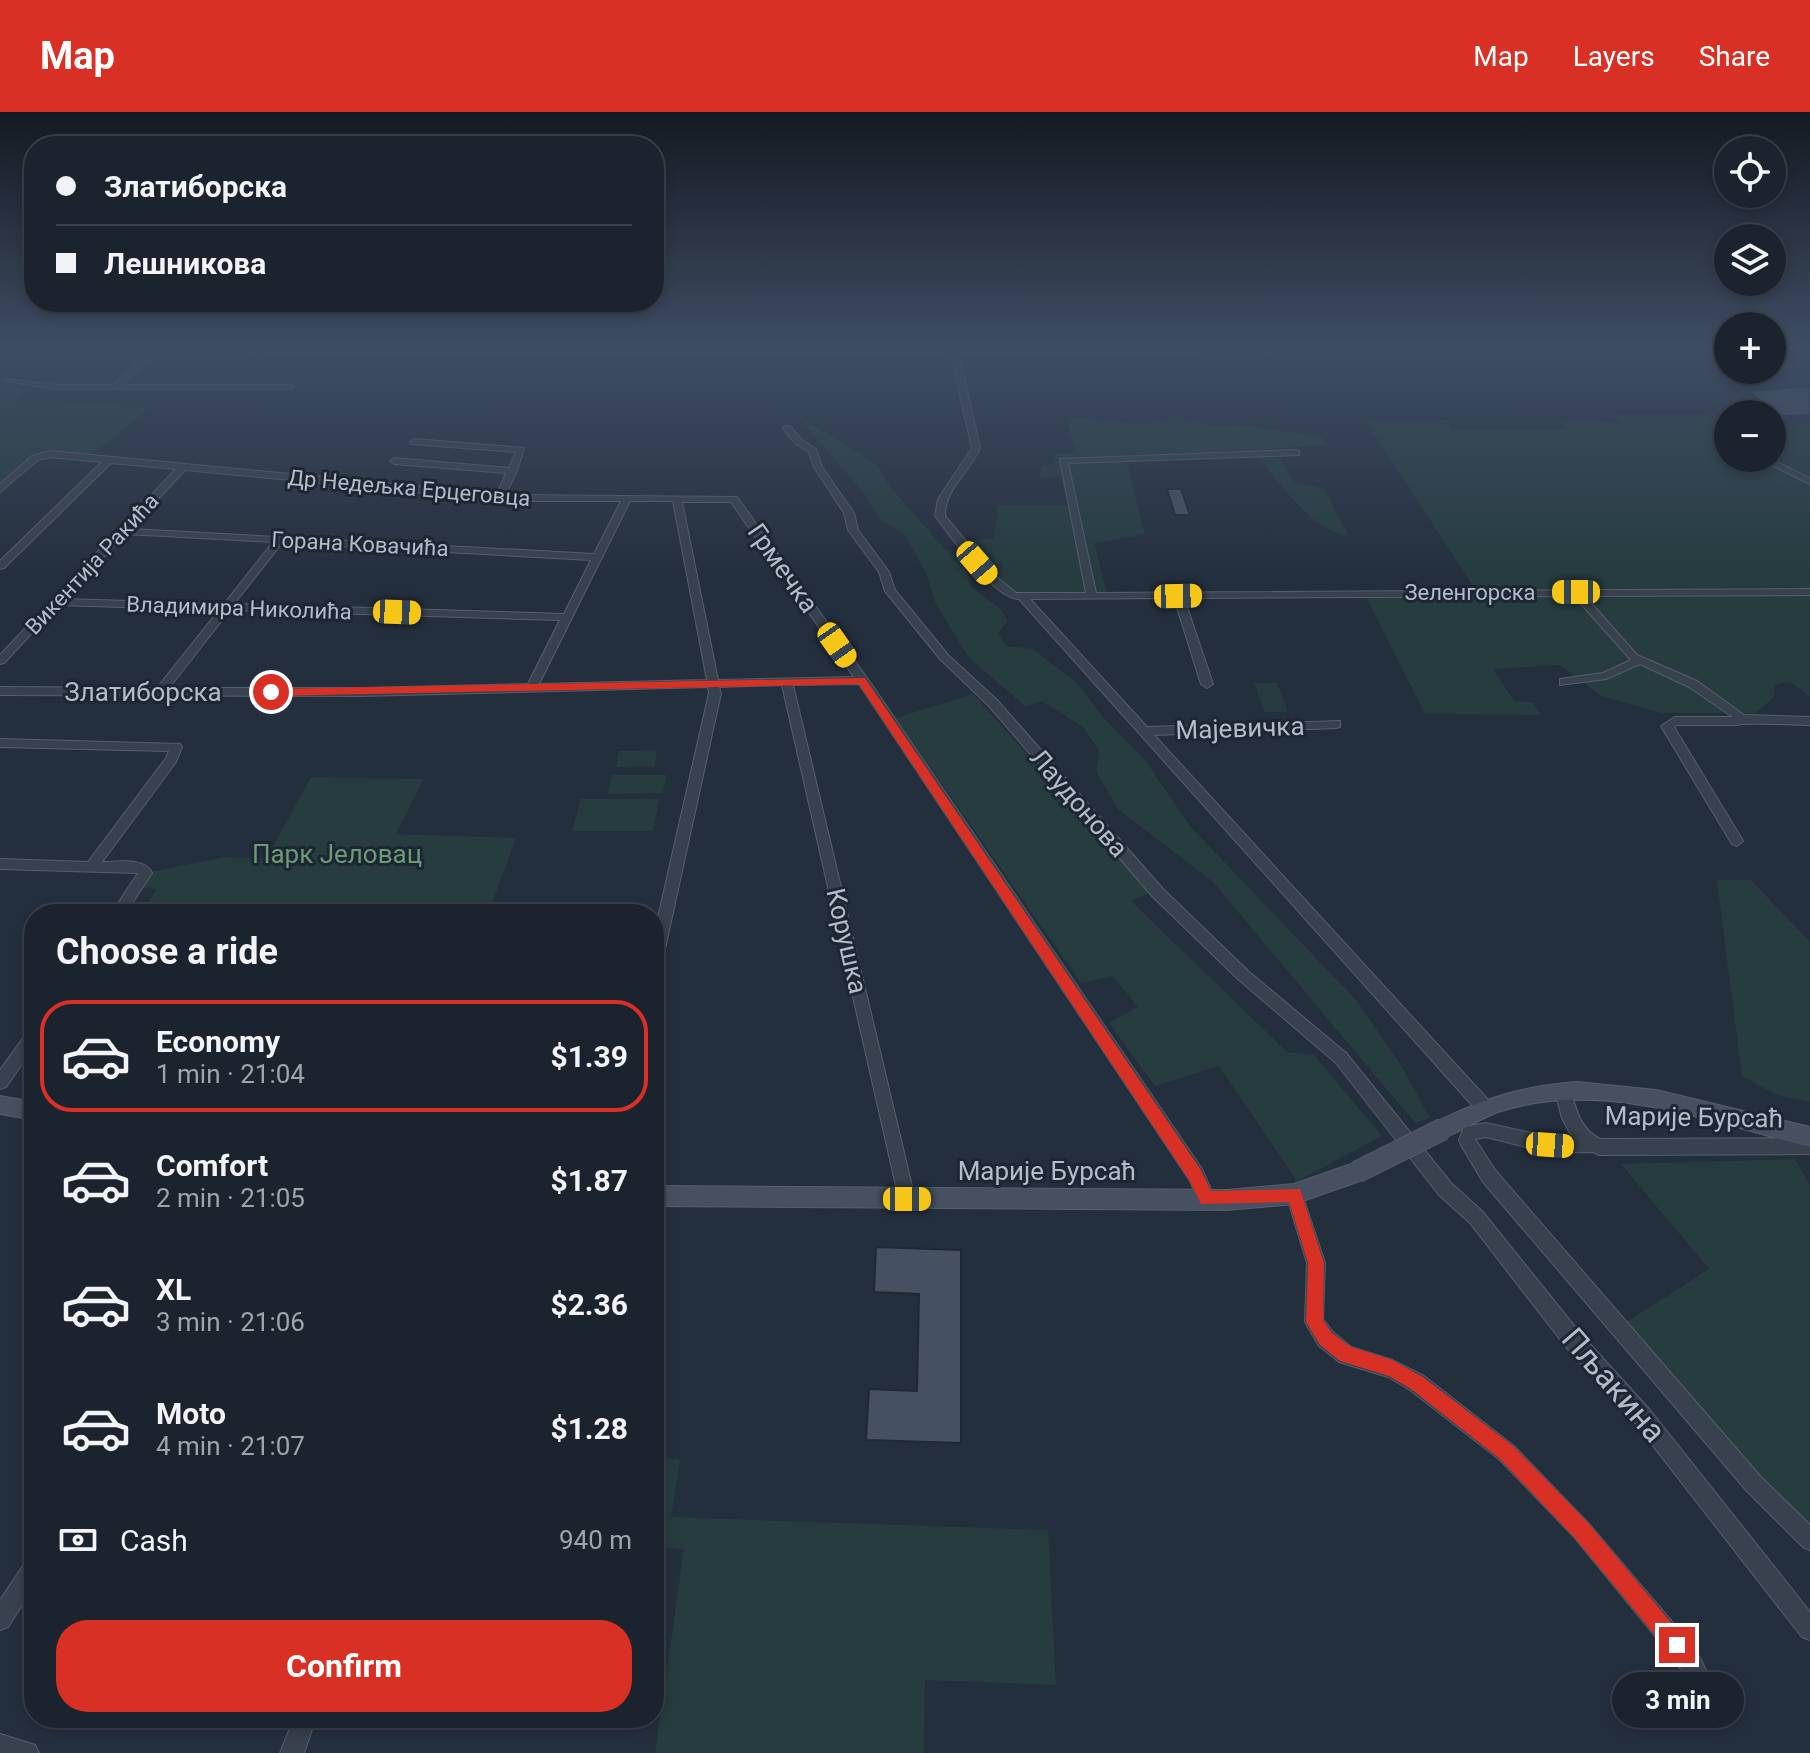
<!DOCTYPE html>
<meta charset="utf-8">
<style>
body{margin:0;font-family:Roboto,sans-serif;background:#282f3a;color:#f1f3f6;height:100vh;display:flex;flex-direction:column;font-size:30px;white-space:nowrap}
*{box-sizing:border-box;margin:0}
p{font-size:26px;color:#a0a4aa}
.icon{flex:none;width:44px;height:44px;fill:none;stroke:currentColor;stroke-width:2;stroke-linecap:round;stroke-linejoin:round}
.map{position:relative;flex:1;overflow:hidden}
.panel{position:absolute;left:24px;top:792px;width:640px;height:824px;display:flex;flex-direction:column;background:#1b232e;border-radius:32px;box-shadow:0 4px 12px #0003,0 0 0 2px #39404a}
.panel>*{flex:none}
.guide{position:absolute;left:24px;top:24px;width:640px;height:176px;border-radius:32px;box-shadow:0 4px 12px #0003,0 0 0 2px #39404a;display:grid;align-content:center;height:176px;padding:0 32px;background:#1b232e}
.buttons{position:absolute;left:1714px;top:24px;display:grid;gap:16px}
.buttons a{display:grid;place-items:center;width:72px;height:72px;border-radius:50%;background:#1b232e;box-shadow:0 4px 12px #0003,0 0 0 2px #39404a;font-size:40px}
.end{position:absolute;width:36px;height:36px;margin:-18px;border:10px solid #d93025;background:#fff;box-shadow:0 0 0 4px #fff}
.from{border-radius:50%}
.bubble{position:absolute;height:56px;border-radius:28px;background:#1b232e;box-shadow:0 4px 12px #0003,0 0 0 2px #39404a;font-size:26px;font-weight:700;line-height:56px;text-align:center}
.car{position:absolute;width:24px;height:48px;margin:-24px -12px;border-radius:10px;box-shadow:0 0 6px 2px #0007;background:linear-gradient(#f5c518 24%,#345 0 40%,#f5c518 0 76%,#345 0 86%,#f5c518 0)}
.guide b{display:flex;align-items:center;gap:28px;height:76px;font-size:30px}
.guide b+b{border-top:2px solid #39404a}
.guide i{width:20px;height:20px;background:#f1f3f6}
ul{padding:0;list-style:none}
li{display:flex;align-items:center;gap:24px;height:112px;margin:0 16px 12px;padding:0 16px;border:4px solid transparent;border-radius:32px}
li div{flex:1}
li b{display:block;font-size:30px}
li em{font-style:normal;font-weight:700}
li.selected{border-color:#d93025}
li>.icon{width:72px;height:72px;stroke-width:1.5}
h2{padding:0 32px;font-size:36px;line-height:96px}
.pay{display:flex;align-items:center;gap:20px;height:88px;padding:0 32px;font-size:30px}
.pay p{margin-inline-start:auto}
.action{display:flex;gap:16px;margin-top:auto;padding:16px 32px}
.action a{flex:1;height:92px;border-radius:32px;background:#d93025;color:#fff;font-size:32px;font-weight:700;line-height:92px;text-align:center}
header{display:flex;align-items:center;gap:48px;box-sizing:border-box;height:112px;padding:0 40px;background:#d93025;color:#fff}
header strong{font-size:38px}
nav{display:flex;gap:44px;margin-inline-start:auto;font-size:28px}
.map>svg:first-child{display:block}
.green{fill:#263c3f}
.building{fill:#455162;stroke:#1f2835;stroke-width:2}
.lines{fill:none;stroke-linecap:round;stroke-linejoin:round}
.street-casing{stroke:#565f6c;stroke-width:2}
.secondary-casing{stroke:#565f6c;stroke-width:2}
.street{fill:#38414e;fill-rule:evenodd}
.secondary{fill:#465061;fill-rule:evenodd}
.secondary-bridge-casing{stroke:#565f6c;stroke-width:23;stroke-linecap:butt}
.secondary-bridge{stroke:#465061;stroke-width:21}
.route{fill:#d93025}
.labels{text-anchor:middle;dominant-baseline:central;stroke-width:6;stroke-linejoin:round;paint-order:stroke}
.far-street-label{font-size:22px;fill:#b4bcc9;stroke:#1d2633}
.street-label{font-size:26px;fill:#b4bcc9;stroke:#1d2633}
.park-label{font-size:26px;fill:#6b9a76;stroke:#1d2633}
.near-street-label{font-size:32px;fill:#b4bcc9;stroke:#1d2633}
</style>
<header>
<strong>Map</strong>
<nav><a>Map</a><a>Layers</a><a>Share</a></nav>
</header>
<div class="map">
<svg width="1810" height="1641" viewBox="0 0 1810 1641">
<rect width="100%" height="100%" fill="#242f3e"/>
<path class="green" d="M0 272 26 277 17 288 150 295 88 346 45 342 0 377Z
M1175 303 1211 315 1241 313 1321 325 1325 333 1284 336 1289 342 1278 344 1294 370 1324 377 1349 424C1311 420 1280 370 1256 343L1126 346 1145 423 1094 431 1108 484 1023 486 1001 477 966 429 994 427 998 393 1068 394 1061 364 1040 366 1041 354 1053 353 1054 342 1076 341 1066 305C1099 305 1145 321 1175 303Z
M1615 303H1707L1728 322V346H1772V314L1810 312V585C1798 575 1791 566 1775 573L1774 585 1756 601H1661L1601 584 1560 553 1493 557 1514 589 1532 590 1541 603 1425 602 1366 485 1478 482 1366 309 1448 308 1452 318 1568 317 1560 309 1620 311Z
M798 304 876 352 890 375 943 435 966 454 971 475 1000 496 1008 509 998 521 1006 534 1033 537 1077 571 1103 605 1145 648 1190 714 1357 889 1402 955 1430 1006 1415 1011 1213 770 1118 697 1096 659 1099 639 1084 616 1042 589 1026 595 969 546 936 492 926 461 904 422 880 408 866 384Z
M1254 571H1277L1288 600H1265Z
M973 582 1151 780 1131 789 1287 940 1314 943 1382 1024 1297 1069 1219 954 1155 974 1109 911 1138 895 1113 864 1081 871 896 606Z
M657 638 655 654 616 655 619 639Z
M612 663H666L663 681 608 682Z
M311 665 424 667 396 722 516 726 488 802H140L157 777 136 775 145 761 226 745 266 747Z
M581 687H659L653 719H572Z
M1717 768H1751L1810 830V990L1777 983 1742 964Z
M1795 1047 1810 1073V1436L1765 1395 1611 1220 1709 1157 1621 1052Z
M654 1344 680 1348 671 1405 1048 1418 1056 1573 925 1568 924 1641H655L684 1437 654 1435Z"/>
<path class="building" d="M1810 274V303L1780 304 1748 279Z
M1167 377H1181L1190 403H1175Z
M876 1135 961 1138V1331L866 1328 869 1277 917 1279 919 1182 874 1180Z"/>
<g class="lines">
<g class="street-casing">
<path id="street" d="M155 235 162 237 122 273H290L294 275 290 277H57L3 269 7 267 57 273H113Z
M954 237 958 239 980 336C971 359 944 377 945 404L994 463 1016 481H1086L1060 347 1296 338 1299 339V343L1068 351 1096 481 1810 477V483L1585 484 1637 543 1697 569 1744 603 1810 605V613C1796 613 1744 610 1736 613H1677L1674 615 1743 729 1737 734 1732 732 1661 614 1675 605H1733L1689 575 1640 552 1606 567 1560 573V567L1603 561 1631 548 1574 484 1184 486 1213 572 1207 576 1201 572 1174 486 1030 487 1147 615 1340 609V615L1336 616 1154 623 1491 991 1493 996 1491 1001 1485 1003 1479 1001 1019 487C993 486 951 424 935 404L938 387 972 336 950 239Z
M784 314H790L802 328 816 337 822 355 854 401 858 418 889 460 895 478 948 543 997 588 1163 777 1248 859 1346 941 1451 1071 1482 1099 1580 1221 1650 1298 1810 1500V1528L1802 1525 1636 1312 1566 1235 1470 1111 1439 1083 1336 951 1238 867 1153 785 989 594 940 547 885 479 879 460 848 418 844 401 814 355 809 340 796 332 783 316Z
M414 327 524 336 517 359 505 383 737 385 872 573 1202 1057 1215 1087 1213 1093 1207 1095 1201 1093 1190 1069 859 572 793 573 915 1087 913 1093 907 1095 901 1093 899 1087 782 573 719 575 721 581 661 855 659 859 654 861V823L709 581 708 575 361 584 0 583V575L157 576 219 498 58 493 4 551 0 552V543L176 357 111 351 4 456 0 457V449L102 350 50 345 38 348 0 380V372L32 344 50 339 497 382 506 361 394 352 390 349 394 346 509 356 516 340 411 332 410 330ZM185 358 509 389H621L594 442 130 417ZM630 389H673L707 568 539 572ZM682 390H731L854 565 718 568ZM125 422 273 430 224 492 64 487ZM282 431 591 448 564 502 234 492ZM230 498 560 508 528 572 361 576H169Z
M1757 346H1768L1810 366V372Z
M0 627 180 632 182 635 176 650 102 750C118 750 145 745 152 761L125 802H111L138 761 0 757V747L88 750 166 646 169 639 0 635Z
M34 917V935L6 975 0 977V958L29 918Z
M1563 973 1569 975C1577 997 1578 1015 1600 1027L1810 1026V1042L1599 1043 1593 1040 1550 1041 1486 1025 1475 1027 1495 1058 1760 1364 1810 1413V1438L1803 1435 1746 1378 1483 1070 1461 1033 1459 1028 1464 1015 1486 1011 1550 1025H1572L1562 1006 1555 980 1557 975Z
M1294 1074 1300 1076 1325 1151 1323 1207 1333 1220 1351 1235 1392 1248 1424 1264 1514 1334 1589 1412 1685 1525 1700 1546 1724 1596 1727 1604 1724 1612 1716 1615 1708 1612 1684 1562 1669 1541 1575 1426 1500 1348 1410 1278 1388 1265 1339 1250 1319 1234 1305 1210 1307 1151 1286 1082 1288 1076Z
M34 1444V1474L8 1515 0 1518V1488L27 1448Z
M294 1606H316L304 1641H280Z
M0 1622 35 1633 39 1641H0Z"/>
</g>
<g class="secondary-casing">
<path id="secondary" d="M0 235H1664L1659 238 714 242 0 239Z
M1577 970 1656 978 1810 1015V1035C1711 1010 1600 966 1498 1000 1479 1007 1462 1019 1443 1026L1436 1024 1433 1017 1436 1010C1485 986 1522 974 1577 970Z
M0 984 34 990V1008L0 1002Z
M1357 1050 1365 1053 1368 1060 1365 1067 1357 1070 1294 1092 1227 1098 654 1094V1074L1227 1078 1294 1072Z"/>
</g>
<use href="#street" class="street"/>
<use href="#secondary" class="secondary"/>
<g class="secondary-bridge-casing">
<path id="secondary-bridge" d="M1357 1060 1443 1017"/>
</g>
<use href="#secondary-bridge" class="secondary-bridge"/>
</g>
<linearGradient id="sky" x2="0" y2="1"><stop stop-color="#141a22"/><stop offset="0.51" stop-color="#3f4d63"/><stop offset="1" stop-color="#3f4d63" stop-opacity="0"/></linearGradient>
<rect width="1810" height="464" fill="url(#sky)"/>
<path class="route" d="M865 566 1201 1058 1211 1079 1300 1077 1324 1151 1323 1208 1332 1221 1351 1235 1392 1248 1423 1265 1513 1334 1589 1412 1684 1526 1687 1533 1684 1541 1677 1544 1670 1541 1575 1426 1500 1347 1411 1277 1389 1264 1340 1249 1320 1233 1306 1210 1308 1151 1289 1090 1201 1092 1190 1069 859 572 271 584 265 580 271 577Z"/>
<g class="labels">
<g class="far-street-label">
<text transform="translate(409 376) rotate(5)">Др Недељка Ерцеговца</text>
<text transform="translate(360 432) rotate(3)">Горана Ковачића</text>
<text transform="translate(92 452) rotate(-47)">Викентија Ракића</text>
<text x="1470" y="480">Зеленгорска</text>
<text transform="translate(239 496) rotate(2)">Владимира Николића</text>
</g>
<g class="street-label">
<text transform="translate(783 456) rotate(55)">Грмечка</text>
<text x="143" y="580">Златиборска</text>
<text transform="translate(1240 616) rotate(-2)">Мајевичка</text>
<text transform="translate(1079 691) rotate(49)">Лаудонова</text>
<text transform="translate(847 829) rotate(77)">Корушка</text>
<text transform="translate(1694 1005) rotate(1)">Марије Бурсаћ</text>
<text x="1047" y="1059">Марије Бурсаћ</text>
</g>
<g class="park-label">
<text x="337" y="742">Парк Јеловац</text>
</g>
<g class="near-street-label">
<text transform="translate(1614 1273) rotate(49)">Пљакина</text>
</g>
</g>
</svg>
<div class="buttons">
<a><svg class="icon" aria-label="locate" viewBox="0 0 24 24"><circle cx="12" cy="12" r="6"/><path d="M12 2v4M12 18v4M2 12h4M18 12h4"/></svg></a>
<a><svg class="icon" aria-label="layers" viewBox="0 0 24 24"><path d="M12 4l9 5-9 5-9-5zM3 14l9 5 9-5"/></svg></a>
<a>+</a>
<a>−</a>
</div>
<i class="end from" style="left:271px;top:580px"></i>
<i class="end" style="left:1677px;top:1533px"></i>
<div class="bubble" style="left:1612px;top:1560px;width:132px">3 min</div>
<i class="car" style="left:977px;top:451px;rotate:139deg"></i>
<i class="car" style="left:1576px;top:480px;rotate:270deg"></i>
<i class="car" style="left:1178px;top:484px;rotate:89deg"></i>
<i class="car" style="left:397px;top:500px;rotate:92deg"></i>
<i class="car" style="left:837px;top:533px;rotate:145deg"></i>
<i class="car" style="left:1550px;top:1033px;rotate:94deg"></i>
<i class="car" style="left:907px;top:1087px;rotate:90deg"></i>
<div class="guide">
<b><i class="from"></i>Златиборска</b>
<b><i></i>Лешникова</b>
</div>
<section class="panel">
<h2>Choose a ride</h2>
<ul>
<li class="selected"><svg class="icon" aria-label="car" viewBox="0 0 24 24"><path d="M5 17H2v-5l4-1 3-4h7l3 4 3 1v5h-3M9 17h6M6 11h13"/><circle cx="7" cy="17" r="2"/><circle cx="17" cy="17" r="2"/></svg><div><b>Economy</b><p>1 min · 21:04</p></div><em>$1.39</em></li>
<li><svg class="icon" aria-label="car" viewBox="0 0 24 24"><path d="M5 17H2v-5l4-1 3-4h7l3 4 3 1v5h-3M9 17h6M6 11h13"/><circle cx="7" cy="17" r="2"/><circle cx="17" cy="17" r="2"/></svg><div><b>Comfort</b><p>2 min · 21:05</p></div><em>$1.87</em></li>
<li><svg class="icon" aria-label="car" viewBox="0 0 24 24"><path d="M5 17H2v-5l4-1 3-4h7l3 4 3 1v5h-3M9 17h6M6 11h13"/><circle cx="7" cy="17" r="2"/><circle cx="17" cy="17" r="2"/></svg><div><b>XL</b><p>3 min · 21:06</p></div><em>$2.36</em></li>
<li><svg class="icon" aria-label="car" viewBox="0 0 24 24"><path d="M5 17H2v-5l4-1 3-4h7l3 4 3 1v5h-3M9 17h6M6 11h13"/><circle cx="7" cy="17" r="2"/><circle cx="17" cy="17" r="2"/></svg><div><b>Moto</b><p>4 min · 21:07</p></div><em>$1.28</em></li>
</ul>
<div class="pay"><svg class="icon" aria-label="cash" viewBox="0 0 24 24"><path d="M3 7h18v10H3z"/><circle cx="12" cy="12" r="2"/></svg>Cash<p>940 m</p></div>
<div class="action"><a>Confirm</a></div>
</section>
</div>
